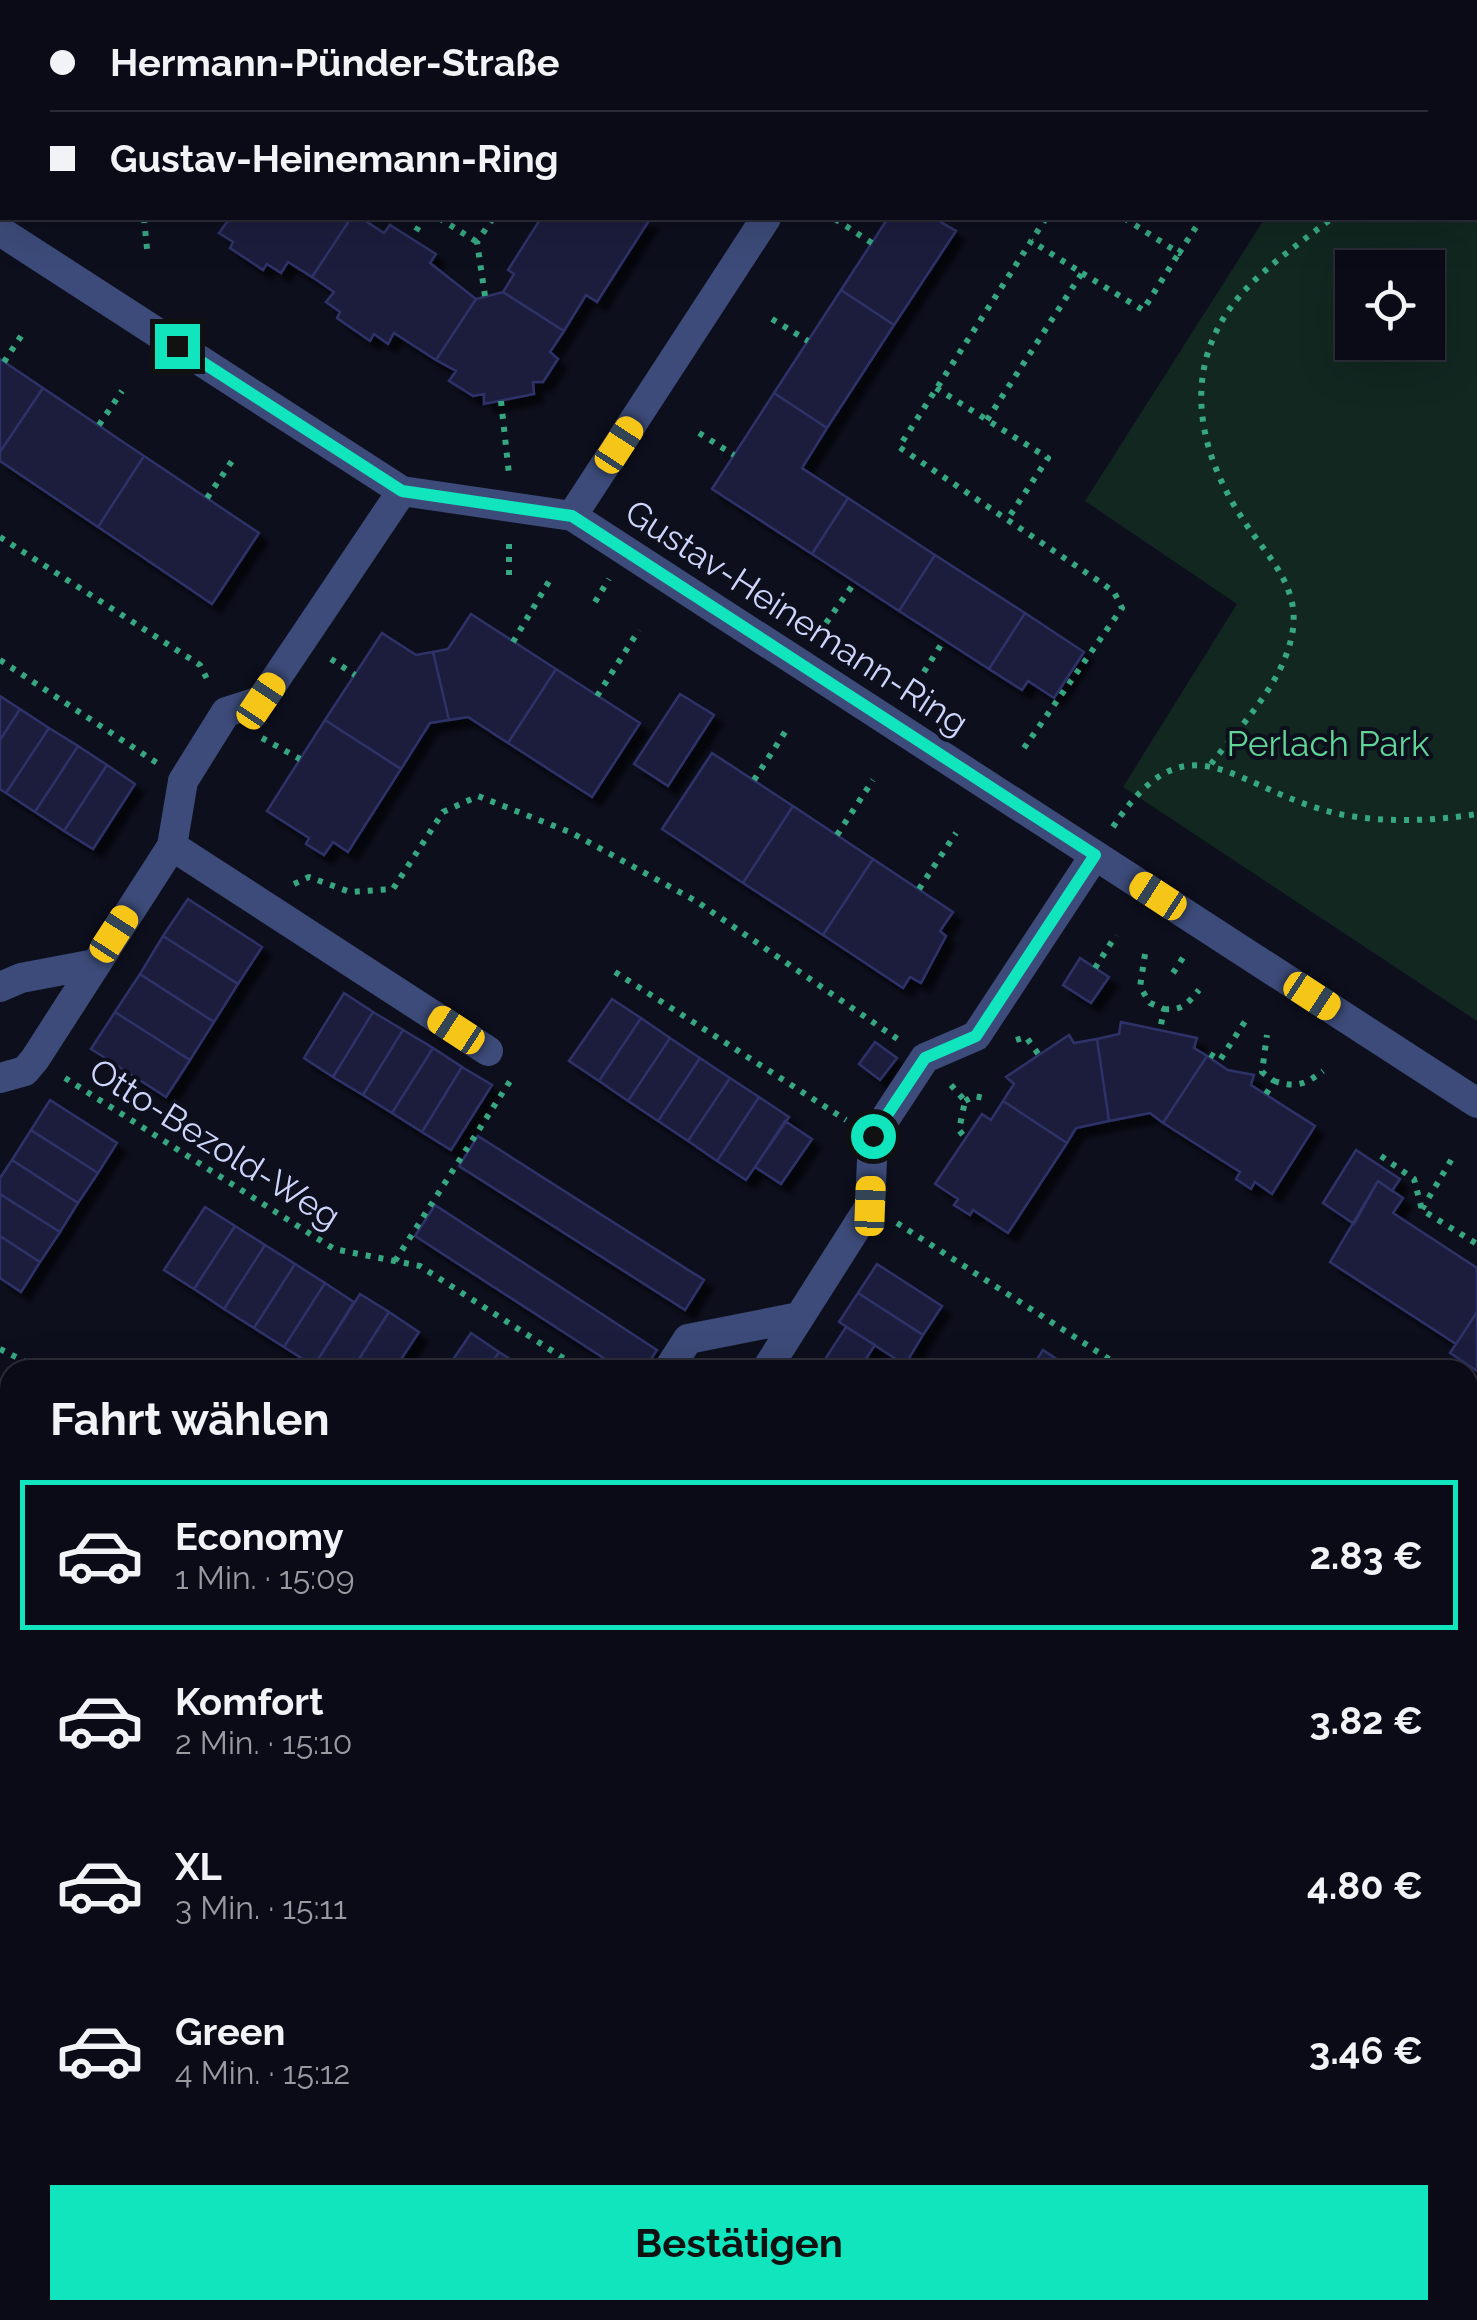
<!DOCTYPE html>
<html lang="de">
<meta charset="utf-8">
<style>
body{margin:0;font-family:Raleway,sans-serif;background:#181923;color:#f1f3f6;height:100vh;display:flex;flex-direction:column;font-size:38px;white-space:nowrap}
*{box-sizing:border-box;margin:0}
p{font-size:32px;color:#999ba1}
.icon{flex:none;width:55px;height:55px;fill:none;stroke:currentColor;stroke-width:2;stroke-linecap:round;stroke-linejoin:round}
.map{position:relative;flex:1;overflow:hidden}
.details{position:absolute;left:0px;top:1360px;width:1478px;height:960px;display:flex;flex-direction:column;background:#0a0b16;border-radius:30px 30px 0 0;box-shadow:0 10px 40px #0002,0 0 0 2px #2a2b35}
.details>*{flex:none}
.top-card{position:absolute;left:0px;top:0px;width:1478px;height:220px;box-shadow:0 10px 40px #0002,0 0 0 2px #2a2b35;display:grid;align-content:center;height:220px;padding:0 50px;background:#0a0b16}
.tools{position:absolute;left:1335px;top:250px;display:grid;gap:20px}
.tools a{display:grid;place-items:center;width:110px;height:110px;border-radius:0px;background:#0a0b16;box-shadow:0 10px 40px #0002,0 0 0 2px #2a2b35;font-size:50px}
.end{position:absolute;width:45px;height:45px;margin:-22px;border:12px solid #10e5be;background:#111;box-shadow:0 0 0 5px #111}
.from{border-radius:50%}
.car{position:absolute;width:30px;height:60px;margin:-30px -15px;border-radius:12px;box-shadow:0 0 8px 2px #0007;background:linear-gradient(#f5c518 24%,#345 0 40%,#f5c518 0 76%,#345 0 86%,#f5c518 0)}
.top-card b{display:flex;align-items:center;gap:35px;height:95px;font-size:38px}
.top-card b+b{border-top:2px solid #2a2b35}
.top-card i{width:25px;height:25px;background:#f1f3f6}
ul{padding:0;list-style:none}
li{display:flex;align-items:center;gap:30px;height:150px;margin:0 20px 15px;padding:0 30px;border:5px solid transparent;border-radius:0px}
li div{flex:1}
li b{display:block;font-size:38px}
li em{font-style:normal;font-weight:700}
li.on{border-color:#10e5be}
li>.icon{width:90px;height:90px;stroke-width:1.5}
h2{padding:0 50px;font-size:45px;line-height:120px}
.primary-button{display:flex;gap:20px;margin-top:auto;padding:20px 50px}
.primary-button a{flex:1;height:115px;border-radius:0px;background:#10e5be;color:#111;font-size:40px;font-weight:700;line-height:115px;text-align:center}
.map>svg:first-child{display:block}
.green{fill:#112720;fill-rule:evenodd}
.building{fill:#1b1e3d;stroke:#2e3367;stroke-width:2.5;filter:url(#shadow)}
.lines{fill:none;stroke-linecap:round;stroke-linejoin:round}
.path{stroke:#36a780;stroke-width:6;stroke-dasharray:5 8;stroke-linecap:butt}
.minor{stroke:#3c4b79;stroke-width:30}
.route{stroke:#10e5be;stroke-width:12}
.labels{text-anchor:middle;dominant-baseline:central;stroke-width:8;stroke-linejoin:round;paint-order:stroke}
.street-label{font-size:35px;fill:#cdd5fb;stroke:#0d0f1d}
.park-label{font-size:35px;fill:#60d596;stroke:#0d0f1d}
</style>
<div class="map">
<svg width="1477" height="2320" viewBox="0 0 1477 2320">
<defs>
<filter id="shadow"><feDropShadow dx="9" dy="9" stdDeviation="2.5" flood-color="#0009"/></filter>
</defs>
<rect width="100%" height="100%" fill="#0d0f1d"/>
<path class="green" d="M1404 0H1477V1021L1123 787 1237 604 1085 501 1265 218H1475V2ZM1352 268H1428V342H1352Z
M751 2310H1305L1286 2320H772Z"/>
<path class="building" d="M219 218H351L312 277 288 262 281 273 267 264 263 270 230 248 233 242 219 233 227 222Z
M351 218H361L384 233 390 225 436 254 430 263 476 299 436 360 394 333 388 344 374 334 370 341 337 318 340 312 326 302 334 292 312 277Z
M541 218 650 219 597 302 586 295 564 331 503 292 514 274 508 270Z
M888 218H934L956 231 894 325 841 290Z
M841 290 894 325 827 428 774 393Z
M503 292 564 331 550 352 558 359 543 382H533L534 394 484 404V394L473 396 449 381 456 371 436 360 476 299Z
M0 359 43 388 0 452Z
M43 388 144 456 98 527 0 461V452Z
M774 393 827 428 802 468 848 498 812 554 712 489Z
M144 456 259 533 212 604 98 527Z
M848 498 935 555 899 611 812 554Z
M935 555 1025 613 989 669 899 611Z
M1025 613 1084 652 1054 698 1028 681 1022 690 989 669Z
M471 614 556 669 508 743 468 717 449 720 433 652 448 649Z
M382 633 416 655 433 652 449 720 430 723 401 769 325 720Z
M556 669 640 723 592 797 508 743Z
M680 694 714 715 668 786 634 764Z
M0 696 20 709 0 740Z
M20 709 49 728 6 793 0 789V740Z
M325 720 401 769 348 852 333 842 324 855 306 844 309 838 267 811Z
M49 728 78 746 35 812 6 793Z
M78 746 107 765 64 831 35 812Z
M712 753 793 806 743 883 662 829Z
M107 765 135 784 93 849 64 831Z
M793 806 873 859 823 935 743 883Z
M873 859 953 912 940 931 946 936 921 983 910 977 903 988 823 935Z
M188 899 262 947 238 984 163 936Z
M163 936 238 984 214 1022 140 974Z
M1080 958 1109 977 1091 1003 1063 985Z
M140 974 214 1022 190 1060 115 1012Z
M344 993 373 1012 333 1077 304 1058Z
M612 999 641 1018 599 1081 569 1061Z
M115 1012 190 1060 166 1097 91 1049Z
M373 1012 403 1030 363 1095 333 1077Z
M641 1018 670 1038 628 1101 599 1081Z
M1121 1022 1197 1038 1194 1048 1207 1056 1163 1123 1150 1113 1109 1121 1097 1039 1119 1034Z
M403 1030 433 1048 392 1113 363 1095Z
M1069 1035 1074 1043 1097 1039 1109 1121 1076 1128 1067 1143 1003 1101 1014 1084 1006 1077Z
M670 1038 700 1058 658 1121 628 1101Z
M875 1042 897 1058 880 1080 859 1064Z
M433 1048 462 1067 422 1132 392 1113Z
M1207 1056 1228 1070 1254 1075 1251 1085 1315 1126 1272 1194 1255 1182 1251 1189 1236 1179 1240 1172 1163 1123Z
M700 1058 730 1078 688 1141 658 1121Z
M462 1067 492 1085 451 1150 422 1132Z
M730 1078 759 1097 717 1161 688 1141Z
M759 1097 789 1117 746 1180 717 1161Z
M50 1100 117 1143 98 1173 31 1130Z
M1003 1101 1067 1143 1008 1233 973 1210 970 1215 954 1205 958 1199 935 1184 982 1114 991 1120Z
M785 1121 812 1139 781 1184 755 1167Z
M31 1130 98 1173 78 1203 12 1160Z
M478 1136 704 1280 685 1310 459 1166Z
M1356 1150 1400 1179 1392 1191 1378 1181 1354 1224 1323 1203Z
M12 1160 78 1203 60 1232 0 1194V1178Z
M1378 1181 1403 1198 1393 1213 1477 1268V1312L1456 1344 1330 1262Z
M0 1194 60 1232 40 1262 0 1236Z
M435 1205 657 1350 644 1370H622L415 1236Z
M205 1207 235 1226 194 1289 164 1270Z
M235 1226 265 1245 224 1309 194 1289Z
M0 1236 40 1262 21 1292 0 1278Z
M265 1245 295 1264 254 1328 224 1309Z
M295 1264 325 1283 284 1347 254 1328Z
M877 1264 942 1306 923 1335 858 1293Z
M325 1283 354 1302 314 1366 284 1347Z
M858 1293 923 1335 905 1365 839 1322Z
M360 1294 389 1312 352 1370H338L319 1358Z
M389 1312 419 1332 394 1370H352Z
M1477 1312V1371L1450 1353Z
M846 1327 875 1345 859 1370H825L820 1367Z
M471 1333 499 1352 487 1370H446Z
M1043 1350 1070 1368 1069 1370H1030Z
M499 1352 527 1370H487Z
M10 1829V2080L0 2075V1851Z
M1468 1865 1477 1871V1906L1468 1900Z
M1468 1900 1477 1906V1931L1472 1939 1468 1936Z
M141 2310H204L199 2320H137Z"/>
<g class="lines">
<path class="path" d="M423 0 427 2
M649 0 653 2
M1177 0 1181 2
M203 2 205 0
M340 2 356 0
M403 2 405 0
M463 2 464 0
M629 2 630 0
M1349 2 1351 0
M0 75 2 77
M0 87 2 83
M1475 141H1477
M144 218 147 249
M439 218 477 242
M1124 218 1179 253 1202 218
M835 219 872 243
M416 231 424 218
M1082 273 1143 310 1179 253
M485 296 477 242 493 218
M772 319 808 341
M4 362 25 330
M936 388 1048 458 1007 520
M501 401 509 474
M987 420 1082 273 1031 241
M99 425 122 391
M699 433 734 455
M207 498 232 461
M0 537 200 665 210 685
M509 575V541
M595 602 609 579
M826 623 855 582
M513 642 551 578
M331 659 355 675
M0 660 157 763
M917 683 944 640
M597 696 639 630
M262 738 300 759
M1024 748 1122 608 1114 592 1103 584 899 447 1046 218
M1211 764C1241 725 1286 680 1293 629 1298 590 1274 563 1253 534 1198 459 1175 367 1244 291 1269 264 1303 241 1332 218
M754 780 789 726
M1113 827C1184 719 1227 780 1317 808 1365 824 1428 822 1477 814
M837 835 873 780
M294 884 309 877 350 892 393 889 443 812 478 796 572 833 696 901 899 1040
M919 889 956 833
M1145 954 1140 987 1150 1003 1164 1009 1160 1030
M1095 968 1116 935
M615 972 846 1120
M1173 973 1186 953
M1164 1009C1182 1011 1188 1003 1199 990
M1016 1040 1026 1037 1039 1055
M1210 1054 1220 1060 1246 1020
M65 1078 334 1249 420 1266 582 1370
M1274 1081C1295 1088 1305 1085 1323 1071
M951 1085 965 1101 959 1130 965 1138
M1266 1094 1274 1081 1262 1072 1267 1035
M965 1101 974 1096 989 1099
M1381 1156 1414 1179 1422 1210 1477 1244
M1422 1209 1453 1157
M897 1223 1126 1370
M395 1261 512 1078
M0 1349 42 1370
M0 1464 10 1469
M1468 1507 1477 1513
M1468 1830 1477 1836
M1468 2145 1477 2150"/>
<path class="minor" d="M904 2 906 0
M0 231 402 491 572 516 1477 1103
M572 516 766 218
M172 846 488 1051
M0 987 21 978 95 964
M0 1078 25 1071 35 1059 172 846 183 781 226 712 261 701 402 491
M668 1370 688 1339 799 1317
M766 1370 870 1206 873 1137 925 1058 976 1036 1095 855
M0 1409 10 1414
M1468 1729 1477 1714
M642 2320 647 2310"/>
</g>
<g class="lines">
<path class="route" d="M177 346 402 491 572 516 1095 855 976 1036 925 1058 873 1136"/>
</g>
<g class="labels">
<g class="street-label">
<text transform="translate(797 617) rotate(33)">Gustav-Heinemann-Ring</text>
<text transform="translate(215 1143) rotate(32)">Otto-Bezold-Weg</text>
</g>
<g class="park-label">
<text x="1328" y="743">Perlach Park</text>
</g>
</g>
</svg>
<div class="tools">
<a><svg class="icon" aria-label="locate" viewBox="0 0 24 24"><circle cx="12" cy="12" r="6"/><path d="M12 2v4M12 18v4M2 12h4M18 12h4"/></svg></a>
</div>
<i class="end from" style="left:873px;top:1136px"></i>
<i class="end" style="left:177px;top:346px"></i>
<i class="car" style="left:619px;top:445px;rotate:33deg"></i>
<i class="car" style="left:261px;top:701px;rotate:34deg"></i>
<i class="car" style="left:1158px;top:896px;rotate:303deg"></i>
<i class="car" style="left:114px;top:934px;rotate:33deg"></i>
<i class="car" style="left:1312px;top:996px;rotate:123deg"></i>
<i class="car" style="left:456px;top:1030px;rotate:303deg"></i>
<i class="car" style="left:870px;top:1206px;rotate:2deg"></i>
<div class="top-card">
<b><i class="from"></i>Hermann-Pünder-Straße</b>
<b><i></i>Gustav-Heinemann-Ring</b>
</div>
<section class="details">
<h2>Fahrt wählen</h2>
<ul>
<li class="on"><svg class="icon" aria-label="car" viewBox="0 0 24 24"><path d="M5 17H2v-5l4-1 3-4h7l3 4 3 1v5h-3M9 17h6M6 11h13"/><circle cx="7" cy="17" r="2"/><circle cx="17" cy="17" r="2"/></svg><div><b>Economy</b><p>1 Min. · 15:09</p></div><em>2.83 €</em></li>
<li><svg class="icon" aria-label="car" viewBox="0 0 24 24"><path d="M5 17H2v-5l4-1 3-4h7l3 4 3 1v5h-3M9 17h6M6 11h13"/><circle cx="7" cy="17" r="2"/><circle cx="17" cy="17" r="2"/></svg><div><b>Komfort</b><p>2 Min. · 15:10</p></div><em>3.82 €</em></li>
<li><svg class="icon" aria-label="car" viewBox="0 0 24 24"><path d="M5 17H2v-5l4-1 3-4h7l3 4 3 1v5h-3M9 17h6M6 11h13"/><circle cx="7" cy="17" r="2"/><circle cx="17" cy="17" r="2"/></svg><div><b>XL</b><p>3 Min. · 15:11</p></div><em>4.80 €</em></li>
<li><svg class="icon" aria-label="car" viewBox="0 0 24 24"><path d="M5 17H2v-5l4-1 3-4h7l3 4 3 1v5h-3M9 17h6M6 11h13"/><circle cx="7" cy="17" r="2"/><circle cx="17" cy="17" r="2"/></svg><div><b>Green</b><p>4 Min. · 15:12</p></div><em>3.46 €</em></li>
</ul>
<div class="primary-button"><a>Bestätigen</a></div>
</section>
</div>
